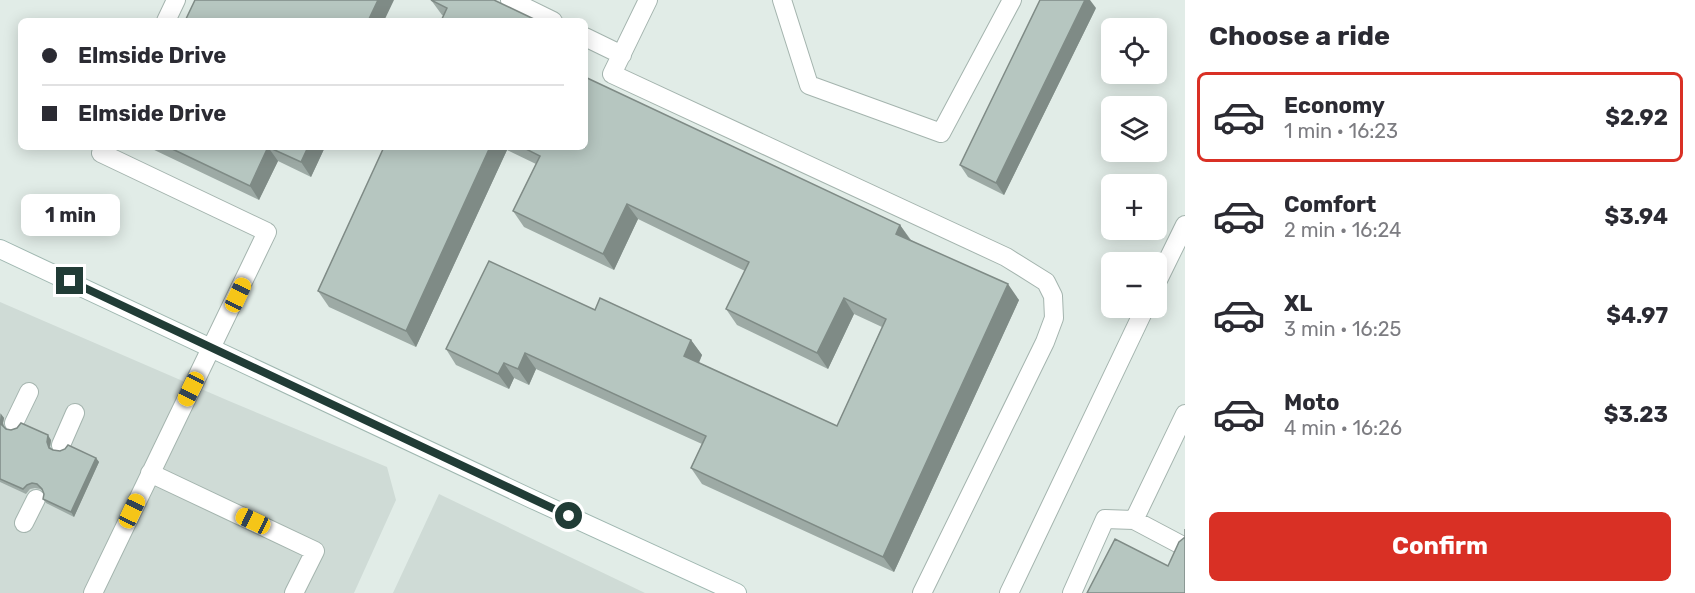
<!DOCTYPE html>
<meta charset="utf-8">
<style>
body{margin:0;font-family:Rubik,sans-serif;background:#f7f7f7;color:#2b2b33;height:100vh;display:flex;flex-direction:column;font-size:22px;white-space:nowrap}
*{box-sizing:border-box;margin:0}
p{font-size:20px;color:#7c7c81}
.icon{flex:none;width:33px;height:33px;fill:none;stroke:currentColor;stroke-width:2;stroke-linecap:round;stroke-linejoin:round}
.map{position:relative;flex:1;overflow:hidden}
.side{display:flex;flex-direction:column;background:#fff;width:510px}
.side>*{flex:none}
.hud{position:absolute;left:18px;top:18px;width:570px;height:132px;border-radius:9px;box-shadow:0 3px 15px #0003;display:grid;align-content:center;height:132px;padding:0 24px;background:#fff}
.controls{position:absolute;left:1101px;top:18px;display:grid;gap:12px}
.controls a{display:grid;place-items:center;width:66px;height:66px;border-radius:9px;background:#fff;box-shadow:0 3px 15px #0003;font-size:30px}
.end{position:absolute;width:27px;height:27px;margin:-14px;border:8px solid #213c36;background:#fff;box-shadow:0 0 0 3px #fff}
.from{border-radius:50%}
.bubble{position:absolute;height:42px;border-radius:9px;background:#fff;box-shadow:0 3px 15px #0003;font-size:20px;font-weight:700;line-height:42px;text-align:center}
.car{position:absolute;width:18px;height:36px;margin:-18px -9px;border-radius:8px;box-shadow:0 0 4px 2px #0007;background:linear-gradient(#f5c518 24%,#345 0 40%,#f5c518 0 76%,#345 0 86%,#f5c518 0)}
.hud b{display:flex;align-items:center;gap:21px;height:57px;font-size:22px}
.hud b+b{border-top:2px solid #e1e1e2}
.hud i{width:15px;height:15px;background:#2b2b33}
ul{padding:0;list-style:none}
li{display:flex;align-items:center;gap:18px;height:90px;margin:0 12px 9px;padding:0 12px;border:3px solid transparent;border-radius:9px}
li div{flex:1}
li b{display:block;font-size:22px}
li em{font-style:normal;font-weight:700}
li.current{border-color:#d93025}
li>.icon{width:54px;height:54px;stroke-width:1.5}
h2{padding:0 24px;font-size:27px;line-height:72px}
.cta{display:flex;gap:12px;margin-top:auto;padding:12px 24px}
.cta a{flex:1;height:69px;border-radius:9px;background:#d93025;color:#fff;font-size:24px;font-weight:700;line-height:69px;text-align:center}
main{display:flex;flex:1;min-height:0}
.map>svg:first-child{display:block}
.built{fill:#cfdbd6}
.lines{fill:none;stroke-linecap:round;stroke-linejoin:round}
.lane-casing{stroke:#a4b4ae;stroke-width:20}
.secondary-casing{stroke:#9fb7b0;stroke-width:20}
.lane{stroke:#fff;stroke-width:18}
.secondary{stroke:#fff;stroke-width:18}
.wall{fill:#9daaa5}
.shaded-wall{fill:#7f8b86}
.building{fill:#b6c6c0;stroke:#7f8b86;stroke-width:1.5}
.route{stroke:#213c36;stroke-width:8}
</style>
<main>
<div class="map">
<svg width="1185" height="593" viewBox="0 0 1185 593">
<rect width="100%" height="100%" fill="#e1ece7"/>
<path class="built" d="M0 302 229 401 387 467 396 500 354 593H0Z
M439 494 645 593H393Z"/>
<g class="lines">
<g class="lane-casing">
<path id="lane" d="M510 0 553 21
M648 0 612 74 1006 257 1046 282 1053 296 1054 318 1045 342 922 593
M782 0 809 85 941 133 1012 0
M166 21 176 0
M585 37 622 55
M1156 284 1185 225
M14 423 29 392
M61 445 75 413
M150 473 315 551 294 593
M1134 520 1185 414
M24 523 36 499
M93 593 267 232 101 153 104 147
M1009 593 1145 308
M1072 593 1105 519 1134 520 1185 547"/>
</g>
<g class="secondary-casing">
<path id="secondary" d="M0 249 532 499 737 593"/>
</g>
<use href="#lane" class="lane"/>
<use href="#secondary" class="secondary"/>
</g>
<path class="wall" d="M431 0 538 21 444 16 442 15Z
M1096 8 1004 195 968 177 960 165Z
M148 147H325L311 177 278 161 259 200Z
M384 147H585L900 225 911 240 1019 300 894 572 702 484 691 468 702 444 536 369 529 385 514 378 509 389 456 365 446 349 595 310 691 340 702 355 699 363 837 426 882 327 854 314 828 369 737 325 726 309 745 271 638 219 614 270 524 227 513 211 536 164 507 150 416 347 329 307 318 291Z
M0 413 4 418 3 423 4 426 6 429 51 440 50 447 53 450 96 458 99 462 74 517 46 503 43 499 44 494 43 491 40 489 35 488 30 489 26 494 0 482Z"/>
<path class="shaded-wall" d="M378 0H394L384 21H368Z
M1085 0H1090L1096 8 1004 195 996 183Z
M268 147 278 161 259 200 250 186Z
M308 147H325L311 177 301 162Z
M490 147H505L507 150 416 347 406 331Z
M627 204 638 219 614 270 603 254Z
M900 225 911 241 896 234Z
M1008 284 1019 300 894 572 883 557Z
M844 298 854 314 828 369 817 353Z
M691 340 702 355 695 371 684 356Z
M525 353 536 369 529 385 518 369Z
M504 363 514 378 509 389 498 374Z
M1 414 4 418 3 423 4 429 1 424 0 420Z
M48 435 51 440 50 447 52 452 47 442Z
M96 458 99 462 74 517 71 512Z"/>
<path class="building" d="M195 0H378L368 21H185Z
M431 0H494L538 21H441L447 8Z
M1040 0H1085L996 183 960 165Z
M585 77 900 225 896 234 1008 284 883 557 691 468 706 436 525 353 518 369 504 363 498 374 446 349 489 261 595 310 600 298 691 340 684 356 837 426 886 319 844 298 817 353 726 309 749 262 627 204 603 254 513 211 540 156 522 147H585Z
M168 147H268L250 186Z
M268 147H308L301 162Z
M384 147H490L406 331 318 291Z
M0 420 1 424 6 429 11 430 17 428 21 423 48 435 47 442 49 448 53 450 60 451 65 449 68 445 96 458 71 512 43 499 44 494 42 489 37 484 32 483 27 485 23 489 0 479Z
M1185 529V593H1087L1115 539 1168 566 1179 542 1185 537Z"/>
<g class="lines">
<path class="route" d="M70 281 569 516"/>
</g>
</svg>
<div class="controls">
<a><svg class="icon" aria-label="locate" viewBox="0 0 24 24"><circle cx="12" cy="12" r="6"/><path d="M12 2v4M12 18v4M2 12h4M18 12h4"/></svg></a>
<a><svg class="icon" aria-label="layers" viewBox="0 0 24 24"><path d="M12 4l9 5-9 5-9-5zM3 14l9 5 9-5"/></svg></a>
<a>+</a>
<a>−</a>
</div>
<i class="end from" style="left:569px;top:516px"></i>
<i class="end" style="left:70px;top:281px"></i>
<div class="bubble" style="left:21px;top:194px;width:99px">1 min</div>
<i class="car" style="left:238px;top:295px;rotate:25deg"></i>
<i class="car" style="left:191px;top:389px;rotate:206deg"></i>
<i class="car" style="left:132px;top:511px;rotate:25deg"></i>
<i class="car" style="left:253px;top:521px;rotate:295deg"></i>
<div class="hud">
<b><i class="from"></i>Elmside Drive</b>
<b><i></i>Elmside Drive</b>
</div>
</div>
<section class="side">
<h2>Choose a ride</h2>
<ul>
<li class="current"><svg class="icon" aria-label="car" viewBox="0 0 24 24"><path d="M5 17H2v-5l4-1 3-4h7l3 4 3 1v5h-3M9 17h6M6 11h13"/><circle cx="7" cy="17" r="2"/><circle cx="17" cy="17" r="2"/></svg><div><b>Economy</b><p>1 min · 16:23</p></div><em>$2.92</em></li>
<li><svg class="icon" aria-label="car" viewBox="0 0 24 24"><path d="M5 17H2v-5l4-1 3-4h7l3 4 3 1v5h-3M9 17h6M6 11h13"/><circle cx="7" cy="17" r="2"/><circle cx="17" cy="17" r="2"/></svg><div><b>Comfort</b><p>2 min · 16:24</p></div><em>$3.94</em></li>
<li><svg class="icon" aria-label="car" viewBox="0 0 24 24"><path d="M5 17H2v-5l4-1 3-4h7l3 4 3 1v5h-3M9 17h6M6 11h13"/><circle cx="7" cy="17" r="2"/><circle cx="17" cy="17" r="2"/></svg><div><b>XL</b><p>3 min · 16:25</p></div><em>$4.97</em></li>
<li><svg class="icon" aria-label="car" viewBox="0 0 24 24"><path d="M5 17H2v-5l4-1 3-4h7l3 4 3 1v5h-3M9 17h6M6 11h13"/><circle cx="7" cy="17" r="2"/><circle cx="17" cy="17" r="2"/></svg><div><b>Moto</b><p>4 min · 16:26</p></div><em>$3.23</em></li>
</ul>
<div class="cta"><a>Confirm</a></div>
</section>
</main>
